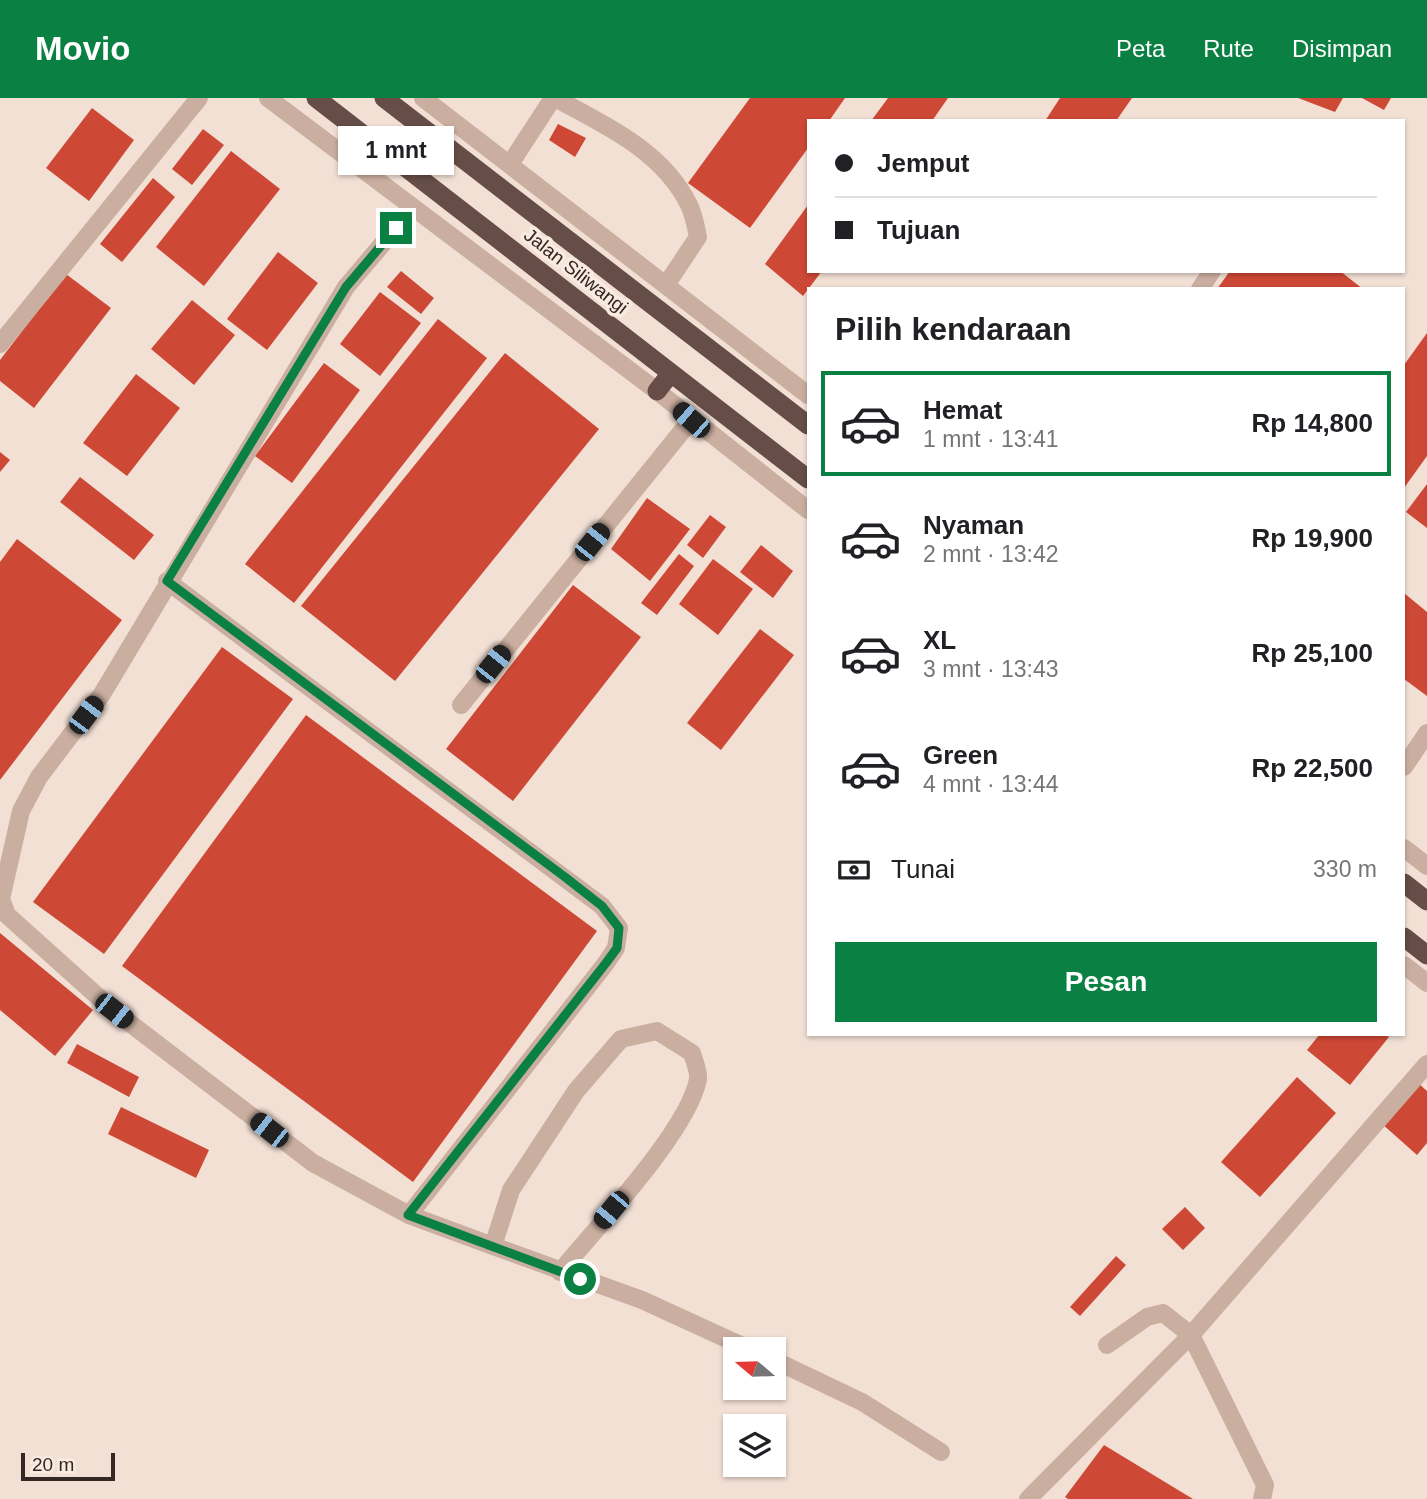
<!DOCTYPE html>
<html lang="id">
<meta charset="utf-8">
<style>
body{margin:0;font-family:Helvetica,sans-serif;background:#f2f2f2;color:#202124;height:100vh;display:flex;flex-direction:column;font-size:26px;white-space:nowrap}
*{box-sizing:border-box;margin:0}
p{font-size:23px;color:#757577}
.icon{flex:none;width:38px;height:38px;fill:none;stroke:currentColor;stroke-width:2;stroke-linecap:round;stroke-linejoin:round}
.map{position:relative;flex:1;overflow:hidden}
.sheet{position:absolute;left:807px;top:189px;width:598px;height:749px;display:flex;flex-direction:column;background:#fff;border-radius:0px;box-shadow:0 2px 5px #0004}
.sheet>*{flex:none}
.top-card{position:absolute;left:807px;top:21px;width:598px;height:154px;border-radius:0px;box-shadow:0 2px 5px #0004;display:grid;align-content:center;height:154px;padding:0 28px;background:#fff}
.needle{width:46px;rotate:289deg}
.fabs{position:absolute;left:723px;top:1239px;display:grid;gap:14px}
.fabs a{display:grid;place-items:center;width:63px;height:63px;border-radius:0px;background:#fff;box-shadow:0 2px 5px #0004;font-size:35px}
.scale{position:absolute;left:21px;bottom:18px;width:94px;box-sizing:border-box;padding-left:7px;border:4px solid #342724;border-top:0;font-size:19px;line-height:24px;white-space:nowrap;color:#342724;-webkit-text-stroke:5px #faebe1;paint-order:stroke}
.end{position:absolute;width:32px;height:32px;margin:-16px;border:9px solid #0b8043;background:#fff;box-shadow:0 0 0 4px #fff}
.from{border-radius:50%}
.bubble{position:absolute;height:49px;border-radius:0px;background:#fff;box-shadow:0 2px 5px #0004;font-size:23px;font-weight:800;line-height:49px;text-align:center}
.car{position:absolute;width:21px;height:42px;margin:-21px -10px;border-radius:9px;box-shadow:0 0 5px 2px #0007;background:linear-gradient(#222 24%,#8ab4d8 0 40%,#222 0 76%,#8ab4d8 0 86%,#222 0)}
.top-card b{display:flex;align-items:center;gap:24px;height:66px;font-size:26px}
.top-card b+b{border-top:2px solid #e0e0e0}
.top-card i{width:18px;height:18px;background:#202124}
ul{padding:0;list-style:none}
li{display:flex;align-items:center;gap:21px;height:105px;margin:0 14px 10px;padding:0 14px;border:4px solid transparent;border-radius:0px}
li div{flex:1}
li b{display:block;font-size:26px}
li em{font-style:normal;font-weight:800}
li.active{border-color:#0b8043}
li>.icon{width:63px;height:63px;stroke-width:1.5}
h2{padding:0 28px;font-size:32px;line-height:84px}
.pay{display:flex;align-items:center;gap:18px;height:77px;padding:0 28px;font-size:26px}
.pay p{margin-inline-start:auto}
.primary-button{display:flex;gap:14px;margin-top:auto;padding:14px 28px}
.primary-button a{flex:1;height:80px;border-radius:0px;background:#0b8043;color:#fff;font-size:28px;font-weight:800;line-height:80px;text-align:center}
header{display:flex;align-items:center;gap:42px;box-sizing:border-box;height:98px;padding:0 35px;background:#0b8043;color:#fff}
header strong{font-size:33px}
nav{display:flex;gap:38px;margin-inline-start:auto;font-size:24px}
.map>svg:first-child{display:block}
.building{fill:#ce4836}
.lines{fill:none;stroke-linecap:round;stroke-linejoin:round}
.service{stroke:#caaea0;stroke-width:18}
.minor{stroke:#caaea0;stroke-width:18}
.tertiary{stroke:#caaea0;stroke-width:18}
.trunk{stroke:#664d47;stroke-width:19}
.route{stroke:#0b8043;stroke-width:9}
.labels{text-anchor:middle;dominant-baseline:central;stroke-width:7;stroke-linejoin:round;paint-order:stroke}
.street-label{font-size:19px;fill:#342724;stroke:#faebe1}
</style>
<header>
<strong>Movio</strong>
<nav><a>Peta</a><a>Rute</a><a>Disimpan</a></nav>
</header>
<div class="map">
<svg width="1427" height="1401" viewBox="0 0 1427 1401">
<rect width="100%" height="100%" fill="#f2e0d5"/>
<path class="building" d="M750 0H845L829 23H808V50L750 130 688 85Z
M888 0H948L932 23H871Z
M1060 0H1132L1116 23H1045Z
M1298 0H1343L1335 14Z
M1362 0H1391L1384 12Z
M92 10 134 42 89 103 46 70Z
M558 26 586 40 575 59 549 42Z
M203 31 224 47 192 87 172 71Z
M231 53 280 91 204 188 156 149Z
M153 80 175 99 122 164 100 146Z
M808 107V173H822L803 198 765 166Z
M278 154 318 185 267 252 227 221Z
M401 173 434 200 421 216 387 189Z
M1230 173H1340L1363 191H1217Z
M66 176 111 210 34 310 0 283V262Z
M380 194 421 225 380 278 340 246Z
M192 202 235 237 194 287 151 251Z
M438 221 487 260 294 505 245 466Z
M1427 235V358L1404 390V267Z
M505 255 599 331 395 583 301 508Z
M324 265 360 292 292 385 255 358Z
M136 276 180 310 127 378 83 345Z
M0 354 10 362 0 374Z
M80 379 154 437 134 462 60 404Z
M1427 386V430L1406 414Z
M647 400 690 431 650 483 611 451Z
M710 417 726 429 703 460 687 447Z
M17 441 122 522 0 682V464Z
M761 447 793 473 773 500 740 474Z
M679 456 694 468 657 517 641 505Z
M713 461 753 491 718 537 679 506Z
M573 487 641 539 513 703 446 651Z
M1404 495 1427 514V598L1404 581Z
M760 531 794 557 721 652 687 625Z
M222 549 293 601 104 856 33 804Z
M306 617 597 833 413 1084 122 868Z
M0 835 93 912 55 958 0 912Z
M1320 936H1386L1389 939 1350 987 1307 952Z
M77 946 139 979 129 999 67 965Z
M1297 979 1336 1015 1260 1099 1221 1064Z
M1417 984 1427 993V1045L1417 1057 1381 1025Z
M121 1009 209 1052 196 1080 108 1036Z
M1185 1109 1205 1130 1183 1152 1162 1131Z
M1116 1158 1126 1167 1080 1218 1070 1209Z
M1104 1347 1193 1401H1068L1065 1399Z"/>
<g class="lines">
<path class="service" d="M555 0C605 27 663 53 689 107 694 117 696 129 698 139L666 187
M510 66 553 0
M413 110 346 189 102 596 39 679 21 713 1 801 7 817 114 913 313 1065 409 1117 493 1148
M1200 191 1212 173
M0 246 199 0
M167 483 602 808 619 830 616 850 606 865 409 1117
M461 607 691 322
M560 1174C595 1131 689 1032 698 981 699 973 694 963 692 955L657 933 621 941 576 993 511 1092 493 1148 642 1202 749 1251
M1107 1247 1147 1219 1163 1215 1191 1237 1265 1387 1262 1401
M774 1262 862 1304 941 1354"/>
<path class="minor" d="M1404 669 1427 635
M1028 1401 1191 1237 1427 966"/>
<path class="tertiary" d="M268 0 657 293 808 412
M423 0 808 297
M1404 750 1427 768
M1404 867 1427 885"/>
<path class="trunk" d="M316 0 808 381
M384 0 808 327
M657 293 671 275
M1404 785 1427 803
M1404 839 1427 857"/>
</g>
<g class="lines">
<path class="route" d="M396 130 346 189 167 483 565 779 602 808 619 830 617 850 606 865 408 1117 580 1181"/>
</g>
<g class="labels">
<g class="street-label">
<text transform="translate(576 173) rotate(38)">Jalan Siliwangi</text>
</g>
</g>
</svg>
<div class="fabs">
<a><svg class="needle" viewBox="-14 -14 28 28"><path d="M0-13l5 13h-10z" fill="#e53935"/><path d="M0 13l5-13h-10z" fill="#757577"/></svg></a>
<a><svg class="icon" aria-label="layers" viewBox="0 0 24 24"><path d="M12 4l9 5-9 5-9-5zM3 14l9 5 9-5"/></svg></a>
</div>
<div class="scale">20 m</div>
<i class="end from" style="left:580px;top:1181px"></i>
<i class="end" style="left:396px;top:130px"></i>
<div class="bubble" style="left:338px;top:28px;width:116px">1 mnt</div>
<i class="car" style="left:691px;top:322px;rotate:311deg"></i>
<i class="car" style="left:592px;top:444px;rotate:39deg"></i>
<i class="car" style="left:493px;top:566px;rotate:39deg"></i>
<i class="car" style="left:86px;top:617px;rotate:37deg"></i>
<i class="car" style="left:114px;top:913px;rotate:128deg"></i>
<i class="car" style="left:269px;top:1032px;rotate:308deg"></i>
<i class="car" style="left:611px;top:1112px;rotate:220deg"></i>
<div class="top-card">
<b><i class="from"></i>Jemput</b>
<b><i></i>Tujuan</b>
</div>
<section class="sheet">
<h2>Pilih kendaraan</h2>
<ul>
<li class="active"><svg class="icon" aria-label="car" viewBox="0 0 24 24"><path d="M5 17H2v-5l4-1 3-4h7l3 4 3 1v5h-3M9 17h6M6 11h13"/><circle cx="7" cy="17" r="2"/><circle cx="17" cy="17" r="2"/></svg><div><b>Hemat</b><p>1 mnt · 13:41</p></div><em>Rp 14,800</em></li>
<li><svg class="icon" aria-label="car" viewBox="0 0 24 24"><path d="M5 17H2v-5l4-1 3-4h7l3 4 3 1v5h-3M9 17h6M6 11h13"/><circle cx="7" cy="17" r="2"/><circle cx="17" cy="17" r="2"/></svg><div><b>Nyaman</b><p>2 mnt · 13:42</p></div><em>Rp 19,900</em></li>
<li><svg class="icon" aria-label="car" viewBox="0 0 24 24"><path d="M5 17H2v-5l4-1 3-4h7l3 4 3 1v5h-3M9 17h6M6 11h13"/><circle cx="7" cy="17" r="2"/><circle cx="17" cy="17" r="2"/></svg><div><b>XL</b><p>3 mnt · 13:43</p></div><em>Rp 25,100</em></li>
<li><svg class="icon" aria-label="car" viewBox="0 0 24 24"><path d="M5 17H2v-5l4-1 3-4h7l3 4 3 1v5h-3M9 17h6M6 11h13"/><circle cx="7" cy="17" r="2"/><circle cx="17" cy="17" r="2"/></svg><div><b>Green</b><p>4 mnt · 13:44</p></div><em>Rp 22,500</em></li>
</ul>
<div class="pay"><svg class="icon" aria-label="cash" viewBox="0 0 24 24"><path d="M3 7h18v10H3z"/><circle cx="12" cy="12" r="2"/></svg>Tunai<p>330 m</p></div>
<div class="primary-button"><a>Pesan</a></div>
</section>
</div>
